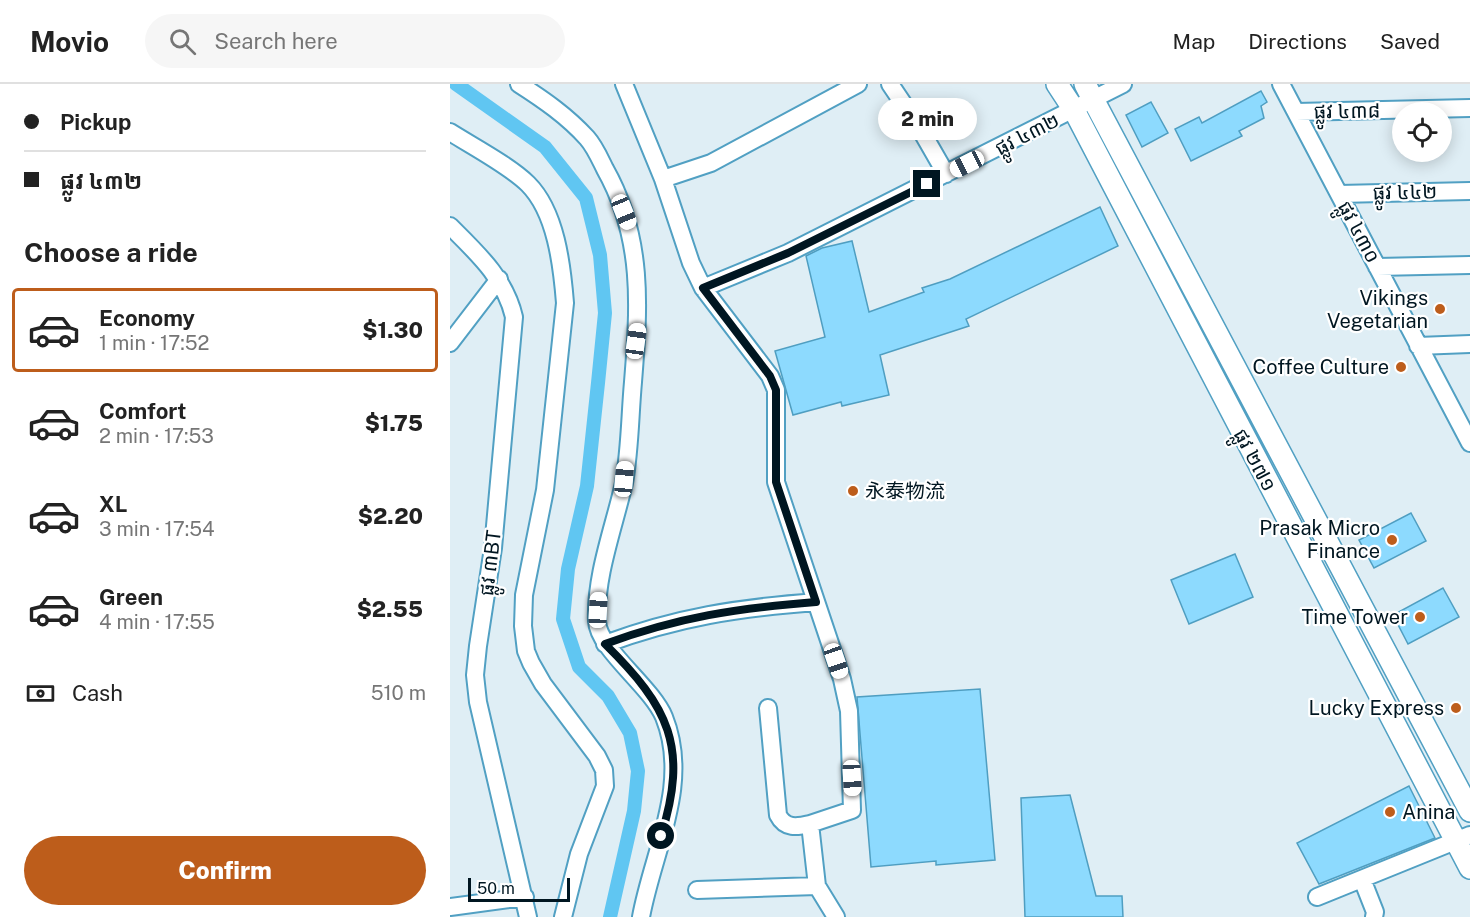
<!DOCTYPE html>
<meta charset="utf-8">
<style>
body{margin:0;font-family:"Public Sans","Noto Sans SC","Noto Sans Khmer",sans-serif;background:#f6f6f6;color:#222;height:100vh;display:flex;flex-direction:column;font-size:22px;white-space:nowrap}
*{box-sizing:border-box;margin:0}
p{font-size:20px;color:#767676}
.icon{flex:none;width:33px;height:33px;fill:none;stroke:currentColor;stroke-width:2;stroke-linecap:round;stroke-linejoin:round}
.map{position:relative;flex:1;overflow:hidden}
.drawer{display:flex;flex-direction:column;background:#fff;width:450px}
.drawer>*{flex:none}
.guide{display:grid;align-content:center;height:132px;padding:0 24px;background:#fff}
.fabs{position:absolute;left:942px;top:18px;display:grid;gap:12px}
.fabs a{display:grid;place-items:center;width:60px;height:60px;border-radius:50%;background:#fff;box-shadow:0 3px 15px #0003;font-size:30px}
.scale{position:absolute;left:18px;bottom:15px;width:102px;box-sizing:border-box;padding-left:6px;border:3px solid #001621;border-top:0;font-size:16px;line-height:21px;white-space:nowrap;color:#001621;-webkit-text-stroke:4px #fff;paint-order:stroke}
.end{position:absolute;width:27px;height:27px;margin:-14px;border:8px solid #001621;background:#fff;box-shadow:0 0 0 3px #fff}
.from{border-radius:50%}
.bubble{position:absolute;height:42px;border-radius:21px;background:#fff;box-shadow:0 3px 15px #0003;font-size:20px;font-weight:800;line-height:42px;text-align:center}
.car{position:absolute;width:18px;height:36px;margin:-18px -9px;border-radius:8px;box-shadow:0 0 4px 2px #0007;background:linear-gradient(#fff 24%,#345 0 40%,#fff 0 76%,#345 0 86%,#fff 0)}
.guide b{display:flex;align-items:center;gap:21px;height:57px;font-size:22px}
.guide b+b{border-top:2px solid #e0e0e0}
.guide i{width:15px;height:15px;background:#222}
ul{padding:0;list-style:none}
li{display:flex;align-items:center;gap:18px;height:84px;margin:0 12px 9px;padding:0 12px;border:3px solid transparent;border-radius:6px}
li div{flex:1}
li b{display:block;font-size:22px}
li em{font-style:normal;font-weight:800}
li.current{border-color:#bd5d1b}
li>.icon{width:54px;height:54px;stroke-width:1.5}
h2{padding:0 24px;font-size:27px;line-height:72px}
.pay{display:flex;align-items:center;gap:15px;height:66px;padding:0 24px;font-size:22px}
.pay p{margin-inline-start:auto}
.action{display:flex;gap:12px;margin-top:auto;padding:12px 24px}
.action a{flex:1;height:69px;border-radius:36px;background:#bd5d1b;color:#fff;font-size:24px;font-weight:800;line-height:69px;text-align:center}
header{display:flex;align-items:center;gap:36px;box-sizing:border-box;height:84px;padding:0 30px;background:#fff;border-bottom:2px solid #e0e0e0}
header strong{font-size:28px}
nav{display:flex;gap:33px;margin-inline-start:auto;font-size:21px}
.search{width:420px;height:54px;background:#f6f6f6;display:flex;align-items:center;gap:15px;box-sizing:border-box;padding:0 21px;border-radius:33px;color:#767676;font-size:22px}
main{display:flex;flex:1;min-height:0}
.map>svg:first-child{display:block}
.lines{fill:none;stroke-linecap:round;stroke-linejoin:round}
.canal{stroke:#60c6f2;stroke-width:14}
.building{fill:#8ddafe;stroke:#4f9ec1;stroke-width:1.5}
.minor-casing{stroke:#51a0c3;stroke-width:20}
.major-casing{stroke:#51a0c3;stroke-width:24}
.minor{stroke:#fff;stroke-width:16}
.major{stroke:#fff;stroke-width:21}
.route{stroke:#001621;stroke-width:8}
.poi-dot{fill:#bd5d1b;stroke:#fff;stroke-width:2}
.labels{text-anchor:middle;dominant-baseline:central;stroke-width:4.5;stroke-linejoin:round;paint-order:stroke}
.street-label{font-size:20px;fill:#001621;stroke:#fff}
.poi-label{font-size:20px;fill:#001621;stroke:#fff;text-anchor:end}
</style>
<header>
<strong>Movio</strong>
<div class="search"><svg class="icon" aria-label="search" viewBox="0 0 24 24"><circle cx="10" cy="10" r="6"/><path d="M15 15l6 6"/></svg>Search here</div>
<nav><a>Map</a><a>Directions</a><a>Saved</a></nav>
</header>
<main>
<section class="drawer">
<div class="guide">
<b><i class="from"></i>Pickup</b>
<b><i></i>ផ្លូវ ៤៣២</b>
</div>
<h2>Choose a ride</h2>
<ul>
<li class="current"><svg class="icon" aria-label="car" viewBox="0 0 24 24"><path d="M5 17H2v-5l4-1 3-4h7l3 4 3 1v5h-3M9 17h6M6 11h13"/><circle cx="7" cy="17" r="2"/><circle cx="17" cy="17" r="2"/></svg><div><b>Economy</b><p>1 min · 17:52</p></div><em>$1.30</em></li>
<li><svg class="icon" aria-label="car" viewBox="0 0 24 24"><path d="M5 17H2v-5l4-1 3-4h7l3 4 3 1v5h-3M9 17h6M6 11h13"/><circle cx="7" cy="17" r="2"/><circle cx="17" cy="17" r="2"/></svg><div><b>Comfort</b><p>2 min · 17:53</p></div><em>$1.75</em></li>
<li><svg class="icon" aria-label="car" viewBox="0 0 24 24"><path d="M5 17H2v-5l4-1 3-4h7l3 4 3 1v5h-3M9 17h6M6 11h13"/><circle cx="7" cy="17" r="2"/><circle cx="17" cy="17" r="2"/></svg><div><b>XL</b><p>3 min · 17:54</p></div><em>$2.20</em></li>
<li><svg class="icon" aria-label="car" viewBox="0 0 24 24"><path d="M5 17H2v-5l4-1 3-4h7l3 4 3 1v5h-3M9 17h6M6 11h13"/><circle cx="7" cy="17" r="2"/><circle cx="17" cy="17" r="2"/></svg><div><b>Green</b><p>4 min · 17:55</p></div><em>$2.55</em></li>
</ul>
<div class="pay"><svg class="icon" aria-label="cash" viewBox="0 0 24 24"><path d="M3 7h18v10H3z"/><circle cx="12" cy="12" r="2"/></svg>Cash<p>510 m</p></div>
<div class="action"><a>Confirm</a></div>
</section>
<div class="map">
<svg width="1020" height="833" viewBox="0 0 1020 833">
<rect width="100%" height="100%" fill="#dfeef5"/>
<g class="lines">
<path class="canal" d="M6 0 95 63 136 114 150 171 155 229 148 299 137 402 118 485 113 535 129 583 158 612 180 649 188 687 184 727 160 833"/>
</g>
<path class="building" d="M811 7 817 18 811 22 814 34 789 47 792 52 741 77 725 45 749 33 752 39Z
M701 18 718 49 692 63 676 31Z
M650 123 668 162 516 235 519 242 430 271 439 311 392 322 391 318 343 331 325 267 375 253 356 172 372 164 402 157 419 228 474 208 472 204 500 195Z
M961 429 976 457 924 484 909 456Z
M785 470 803 513 739 540 721 496Z
M993 504 1009 533 958 560 943 531Z
M530 605 545 776 486 781V777L421 783 407 613Z
M959 702 985 754 869 800 847 759Z
M620 711 646 812H672L673 833H575L571 714Z"/>
<g class="lines">
<g class="minor-casing">
<path id="minor" d="M69 0C94 16 117 32 137 54 145 63 150 75 155 85 194 154 189 223 183 298 180 331 180 366 174 399 164 443 145 492 147 537 148 565 201 602 214 633 241 700 203 767 191 833
M174 0 213 95 241 179 253 204 320 292 326 306V398L392 595 399 627 402 726 360 740 367 802 386 833
M440 0 469 43 496 90
M831 0 1020 359
M846 28 1020 24
M0 48C22 62 60 82 78 100 106 128 112 181 115 219L95 406 74 511 73 542 76 567 81 579 93 600 147 672 154 686 155 702 129 770 113 833
M213 95 261 79 408 0
M889 110 1020 107
M0 142C27 169 55 194 64 233L43 464 28 562 25 591 28 618 78 833
M927 183 1020 181
M253 204 338 169 673 0
M0 259 49 195
M968 262 1020 260
M155 560C228 533 288 524 366 518
M318 624 328 731C335 745 347 743 360 740
M912 795 925 828 924 833
M247 806 367 802
M867 813 1020 751
M0 823 75 813"/>
</g>
<g class="major-casing">
<path id="major" d="M607 0 624 26 1020 784
M635 0 1020 727"/>
</g>
<use href="#minor" class="minor"/>
<use href="#major" class="major"/>
</g>
<g class="lines">
<path class="route" d="M211 752C239 663 219 623 155 560 228 533 288 524 366 518L326 398V306L320 292 253 204 338 169 477 100"/>
</g>
<g class="poi-dot">
<circle cx="990" cy="225" r="6"/>
<circle cx="951" cy="283" r="6"/>
<circle cx="403" cy="407" r="6"/>
<circle cx="942" cy="456" r="6"/>
<circle cx="970" cy="533" r="6"/>
<circle cx="1006" cy="624" r="6"/>
<circle cx="940" cy="728" r="6"/>
</g>
<g class="labels">
<g class="street-label">
<text transform="translate(897 27) rotate(-1)">ផ្លូវ ៤៣៨</text>
<text transform="translate(577 50) rotate(-27)">ផ្លូវ ៤៣២</text>
<text transform="translate(955 108) rotate(-1)">ផ្លូវ ៤៤២</text>
<text transform="translate(909 148) rotate(62)">ផ្លូវ ៤៣០</text>
<text transform="translate(805 376) rotate(62)">ផ្លូវ ២៧១</text>
<text transform="translate(40 479) rotate(-83)">ផ្លូវ ៣BT</text>
</g>
<g class="poi-label">
<text x="978" y="214">Vikings<tspan x="978" dy="23">Vegetarian</tspan></text>
<text x="939" y="283">Coffee Culture</text>
<text x="415" y="407" text-anchor="start">永泰物流</text>
<text x="930" y="444">Prasak Micro<tspan x="930" dy="23">Finance</tspan></text>
<text x="958" y="533">Time Tower</text>
<text x="994" y="624">Lucky Express</text>
<text x="952" y="728" text-anchor="start">Anina</text>
</g>
</g>
</svg>
<div class="fabs">
<a><svg class="icon" aria-label="locate" viewBox="0 0 24 24"><circle cx="12" cy="12" r="6"/><path d="M12 2v4M12 18v4M2 12h4M18 12h4"/></svg></a>
</div>
<div class="scale">50 m</div>
<i class="end from" style="left:211px;top:752px"></i>
<i class="end" style="left:477px;top:100px"></i>
<div class="bubble" style="left:428px;top:14px;width:99px">2 min</div>
<i class="car" style="left:517px;top:80px;rotate:243deg"></i>
<i class="car" style="left:174px;top:128px;rotate:158deg"></i>
<i class="car" style="left:186px;top:257px;rotate:8deg"></i>
<i class="car" style="left:174px;top:395px;rotate:5deg"></i>
<i class="car" style="left:148px;top:526px;rotate:3deg"></i>
<i class="car" style="left:386px;top:577px;rotate:161deg"></i>
<i class="car" style="left:402px;top:694px;rotate:177deg"></i>
</div>
</main>
